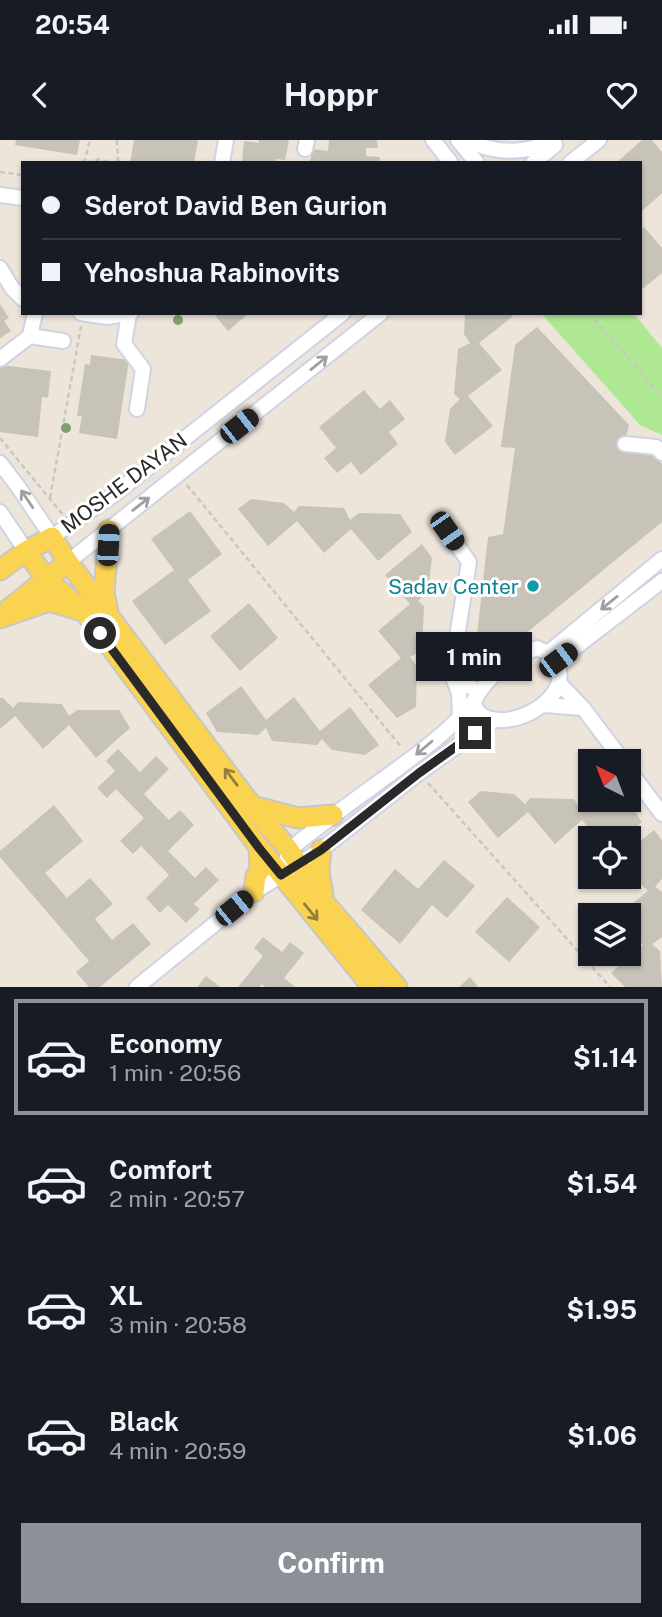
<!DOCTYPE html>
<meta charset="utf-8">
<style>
body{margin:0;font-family:"Public Sans",sans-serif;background:#242831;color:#f1f3f6;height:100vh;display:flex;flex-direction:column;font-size:26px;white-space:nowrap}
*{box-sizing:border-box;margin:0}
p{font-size:23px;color:#9ea1a6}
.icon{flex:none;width:38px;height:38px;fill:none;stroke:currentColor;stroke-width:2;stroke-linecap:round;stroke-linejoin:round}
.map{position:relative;height:847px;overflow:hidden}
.details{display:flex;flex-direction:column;background:#171b24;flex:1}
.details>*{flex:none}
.banner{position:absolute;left:21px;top:21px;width:621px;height:154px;border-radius:0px;box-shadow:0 2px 5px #0004;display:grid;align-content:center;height:154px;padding:0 21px;background:#171b24}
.needle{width:46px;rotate:318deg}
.tools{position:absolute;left:578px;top:609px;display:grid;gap:14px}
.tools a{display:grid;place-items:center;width:63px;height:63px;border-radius:0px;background:#171b24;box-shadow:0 2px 5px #0004;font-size:35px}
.end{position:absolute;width:32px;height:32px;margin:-16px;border:9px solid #292929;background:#fff;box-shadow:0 0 0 4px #fff}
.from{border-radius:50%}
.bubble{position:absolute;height:49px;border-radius:0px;background:#171b24;box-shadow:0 2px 5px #0004;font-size:23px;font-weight:700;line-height:49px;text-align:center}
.car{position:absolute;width:21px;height:42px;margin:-21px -10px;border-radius:9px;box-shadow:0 0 5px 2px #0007;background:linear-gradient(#222 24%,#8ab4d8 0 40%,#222 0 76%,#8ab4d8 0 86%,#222 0)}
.banner b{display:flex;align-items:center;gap:24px;height:66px;font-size:26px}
.banner b+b{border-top:2px solid #363941}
.banner i{width:18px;height:18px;background:#f1f3f6}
ul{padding:12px 0 0;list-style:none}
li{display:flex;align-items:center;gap:21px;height:116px;margin:0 14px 10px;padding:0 7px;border:4px solid transparent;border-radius:0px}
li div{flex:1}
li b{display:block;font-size:26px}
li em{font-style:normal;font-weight:700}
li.active{border-color:#8c9099}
li>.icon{width:63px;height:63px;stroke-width:1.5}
.cta{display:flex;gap:14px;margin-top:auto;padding:14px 21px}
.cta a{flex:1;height:80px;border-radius:0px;background:#8c9099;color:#fff;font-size:28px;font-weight:700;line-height:80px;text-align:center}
.status{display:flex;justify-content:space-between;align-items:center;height:49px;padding:0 35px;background:#171b24;direction:ltr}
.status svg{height:19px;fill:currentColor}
header{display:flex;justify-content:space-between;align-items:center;height:91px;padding:0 21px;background:#171b24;font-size:32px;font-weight:700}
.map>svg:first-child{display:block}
.green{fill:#afe892}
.building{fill:#c7c3b9}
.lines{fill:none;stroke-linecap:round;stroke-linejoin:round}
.minor-casing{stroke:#cfd3e3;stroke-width:18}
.major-casing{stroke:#c7c7c7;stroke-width:23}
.path{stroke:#c7c7c7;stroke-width:2.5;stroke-dasharray:5 3.5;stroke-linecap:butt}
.minor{stroke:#fff;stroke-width:14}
.major{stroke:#fad351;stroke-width:19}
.tree{fill:#80a16d}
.oneway{stroke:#9f9f9f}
.oneway2{stroke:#927e3d}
.route{stroke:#292929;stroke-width:9}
.culture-dot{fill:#0f9aa8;stroke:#fff;stroke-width:2.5}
.labels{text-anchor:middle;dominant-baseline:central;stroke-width:6;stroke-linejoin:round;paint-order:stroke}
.street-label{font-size:21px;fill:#292929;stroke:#fff}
.culture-label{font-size:21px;fill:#0d838f;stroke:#fff;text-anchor:end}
</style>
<div class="status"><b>20:54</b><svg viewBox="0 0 49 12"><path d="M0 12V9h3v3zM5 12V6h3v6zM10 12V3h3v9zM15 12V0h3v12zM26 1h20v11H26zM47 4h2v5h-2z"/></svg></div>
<header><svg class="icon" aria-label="back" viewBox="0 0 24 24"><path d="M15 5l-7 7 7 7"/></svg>Hoppr<svg class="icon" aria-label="heart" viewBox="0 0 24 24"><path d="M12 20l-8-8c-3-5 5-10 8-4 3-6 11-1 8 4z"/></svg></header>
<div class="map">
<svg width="662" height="847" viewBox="0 0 662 847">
<rect width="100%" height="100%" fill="#ede4da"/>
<path class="green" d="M541 173H633L662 208V295L640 285Z"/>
<path class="building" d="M16 0H80L77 15 15 5Z
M134 0H198L194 23H130Z
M259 0H289L285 20 276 19 275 23H242L244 1 259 3Z
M329 0H377L378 8H366V16L380 17 379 23H310L312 9 328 11Z
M642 0H652L662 12V53L642 71 640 23H616Z
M644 87 662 108V133L640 151V89Z
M0 164 9 178 4 181 11 191 0 198Z
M213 173H249L228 191Z
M465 173H510L513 176 479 203 502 230 468 256 493 286 455 315 445 302 450 269 460 259 454 254 458 209 470 203 464 194Z
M537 187 629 285 623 310 650 311 662 324V382L502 513 477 495 488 397 503 394 515 308 501 307 515 205Z
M91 215 129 220 117 299 79 293 82 276H77L85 224 90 225Z
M0 225 51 231 48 258 42 257 38 297 0 292Z
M364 250 380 269 390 260 405 279 389 292 398 304 361 335 351 322 337 333 324 318 336 308 319 287Z
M251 359 284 363 294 372 299 366 344 368 350 380 359 373 400 374 412 392 378 421 351 389 324 413 297 381 268 406 238 369Z
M190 371 222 414 188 440 211 471 165 505 132 461 174 430 151 399Z
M422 404 432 418 428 451 418 461 424 466 422 511 410 517 417 526 416 567 397 578 368 545 401 518 378 491 410 464 385 435Z
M249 463 278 498 240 531 210 496Z
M241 546 266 580 294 557 320 591 350 567 379 605 365 615 332 610 322 599 317 605 272 601 266 588 258 595 217 592 206 573Z
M0 558H3L13 568 18 562 62 564 69 576 77 570H119L130 588 96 618 69 585 43 609 15 576 0 589Z
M118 609 140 632 156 616 169 629 144 654 169 680 180 670 194 685 168 711 195 738 206 727 219 740 194 764 200 769 186 783 168 765 160 773 146 758 169 735 141 706 133 714 120 701 144 678 116 649 107 658 97 648 115 631 106 621Z
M481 651 514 654 525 664 530 658 574 659 581 671 589 664H630L642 682 624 698H598L582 680 555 704 528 672 498 698 468 662Z
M54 665 83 701 45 733 67 758 90 738 113 764 95 779 112 800 133 783 151 804 100 847H89L76 832 89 821 0 717V711Z
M654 690 662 700V739L655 747 662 752V797L652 804 660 811 662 847H625L611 833 643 805 628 792V775H618L648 751 628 732V711Z
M444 720 475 746 447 778 432 765 400 804 361 770 395 729 418 749Z
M507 757 540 787 509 822 475 792Z
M263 797 282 812 290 802 304 813 284 838 295 847H265L262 844 260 847H238L263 816 254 808Z
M206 836 220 847H197Z
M470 837 478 847H459Z"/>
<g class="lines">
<g class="minor-casing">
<path id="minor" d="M433 0 451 23
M458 0 477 23
M466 0C495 14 524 15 554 0
M305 9 307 0
M222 23 226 0
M533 23 555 5
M570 23 599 0
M0 55 23 58
M0 128 12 148 23 159
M81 173 108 177 131 173
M129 174 124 204 143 229 137 269
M30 196 63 201
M0 219 30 196 35 173
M625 304 656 307 662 313
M0 323 19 348 52 397 116 353 343 173
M0 372 26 411
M447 391 469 422 451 534 468 546 479 551
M68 422 381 173
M537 508 548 513 559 520C559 527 560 536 559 542 552 570 500 593 478 572 477 571 474 563 473 562 487 537 510 518 537 508Z
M548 513 662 419
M559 520 662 441
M452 535 459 553 460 578
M559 543 583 568 623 621
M545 565 583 568
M628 629 662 674
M287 717 289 710C317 687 346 666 375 645 409 620 447 595 473 562
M137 847 254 752 321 710 419 633 494 580"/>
</g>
<g class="major-casing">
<path id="major" d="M26 411 47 440 84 471 259 707 372 847
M0 430 26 411 52 397 68 422 252 666 289 710 324 762 397 847
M9 469 68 422
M108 472 104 452 109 390
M0 478 49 461 79 470
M252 666 298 678 333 675
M321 710 319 732 323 754
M254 752 256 736 260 730 259 707"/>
</g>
<path class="path" d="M117 0 118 23
M84 23 90 0
M87 23 100 19 111 23
M0 32 23 35
M589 173 662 257
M0 298 63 375
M187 345 402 608
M50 358 81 186
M428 643 610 847"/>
<use href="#minor" class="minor"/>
<use href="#major" class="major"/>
</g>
<g class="tree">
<circle cx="178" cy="180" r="5"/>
<circle cx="66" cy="288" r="5"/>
</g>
<defs><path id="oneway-shaft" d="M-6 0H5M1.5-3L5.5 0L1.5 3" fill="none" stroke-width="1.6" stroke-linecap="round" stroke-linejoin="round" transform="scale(1.75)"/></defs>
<g class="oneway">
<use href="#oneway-shaft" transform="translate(319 223) rotate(-39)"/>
<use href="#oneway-shaft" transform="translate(27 359) rotate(-124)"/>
<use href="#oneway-shaft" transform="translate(141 364) rotate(-38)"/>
<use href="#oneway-shaft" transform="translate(609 463) rotate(141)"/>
<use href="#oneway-shaft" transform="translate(424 608) rotate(140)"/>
</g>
<g class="oneway2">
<use href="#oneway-shaft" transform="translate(231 637) rotate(-127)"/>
<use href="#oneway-shaft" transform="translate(311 772) rotate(51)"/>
</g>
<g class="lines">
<path class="route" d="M100 493 259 708 281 735 321 710 419 633 475 593"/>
</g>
<circle class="culture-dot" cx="533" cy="446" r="7"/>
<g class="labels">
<g class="street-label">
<text transform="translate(124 343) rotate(-37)">MOSHE DAYAN</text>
</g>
<g class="culture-label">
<text x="519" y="446">Sadav Center</text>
</g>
</g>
</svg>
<div class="tools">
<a><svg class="needle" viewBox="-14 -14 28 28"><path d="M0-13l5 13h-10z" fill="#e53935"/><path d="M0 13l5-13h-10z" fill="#9ea1a6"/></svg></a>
<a><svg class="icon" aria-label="locate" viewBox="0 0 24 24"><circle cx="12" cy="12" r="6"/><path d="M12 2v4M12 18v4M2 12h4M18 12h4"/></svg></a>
<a><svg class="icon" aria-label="layers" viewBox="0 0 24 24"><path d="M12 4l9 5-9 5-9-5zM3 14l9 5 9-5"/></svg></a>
</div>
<i class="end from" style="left:100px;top:493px"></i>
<i class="end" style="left:475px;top:593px"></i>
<div class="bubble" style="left:416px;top:492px;width:116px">1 min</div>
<i class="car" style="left:239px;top:286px;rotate:52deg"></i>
<i class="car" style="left:447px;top:391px;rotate:145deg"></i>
<i class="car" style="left:108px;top:405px;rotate:3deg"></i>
<i class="car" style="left:558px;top:520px;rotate:53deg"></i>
<i class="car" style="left:234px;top:768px;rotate:51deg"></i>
<div class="banner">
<b><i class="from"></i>Sderot David Ben Gurion</b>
<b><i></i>Yehoshua Rabinovits</b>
</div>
</div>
<section class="details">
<ul>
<li class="active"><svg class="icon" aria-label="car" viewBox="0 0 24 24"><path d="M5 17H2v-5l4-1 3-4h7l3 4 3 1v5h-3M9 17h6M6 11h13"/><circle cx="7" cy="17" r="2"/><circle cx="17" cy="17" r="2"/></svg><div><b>Economy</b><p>1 min · 20:56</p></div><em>$1.14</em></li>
<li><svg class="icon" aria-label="car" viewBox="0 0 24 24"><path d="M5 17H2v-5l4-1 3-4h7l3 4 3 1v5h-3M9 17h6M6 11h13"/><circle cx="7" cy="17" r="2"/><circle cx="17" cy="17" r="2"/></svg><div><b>Comfort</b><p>2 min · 20:57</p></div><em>$1.54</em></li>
<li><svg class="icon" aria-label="car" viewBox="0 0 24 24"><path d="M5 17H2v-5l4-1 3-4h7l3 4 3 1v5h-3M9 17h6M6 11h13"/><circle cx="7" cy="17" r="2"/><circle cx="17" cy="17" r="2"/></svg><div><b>XL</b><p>3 min · 20:58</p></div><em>$1.95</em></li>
<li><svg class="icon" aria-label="car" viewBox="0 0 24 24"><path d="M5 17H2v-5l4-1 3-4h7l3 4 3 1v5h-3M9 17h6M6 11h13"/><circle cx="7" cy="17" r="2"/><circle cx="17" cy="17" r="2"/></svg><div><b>Black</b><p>4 min · 20:59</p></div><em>$1.06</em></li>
</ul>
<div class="cta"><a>Confirm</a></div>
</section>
